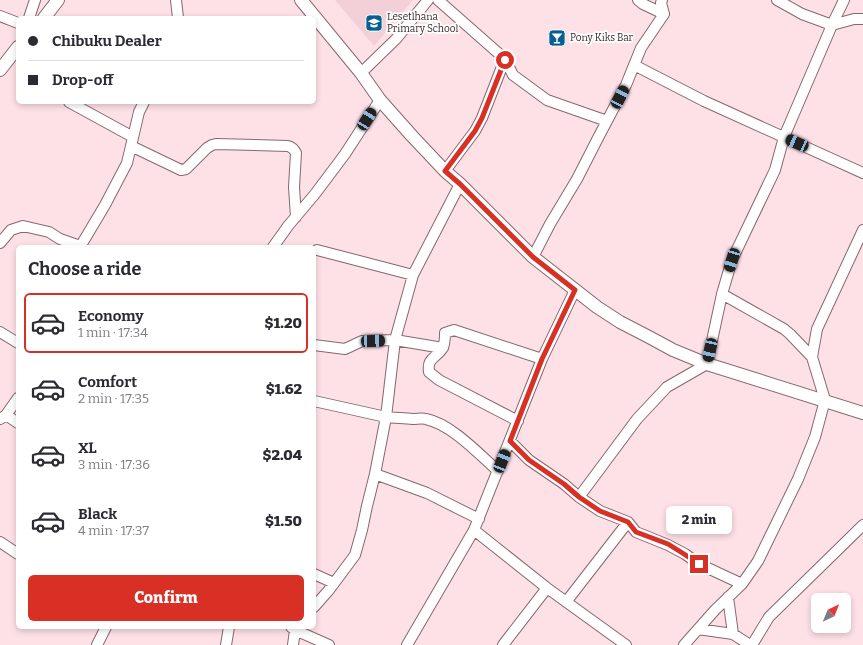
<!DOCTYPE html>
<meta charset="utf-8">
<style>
body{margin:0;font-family:Bitter,serif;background:#f7f7f7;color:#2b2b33;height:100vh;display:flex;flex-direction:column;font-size:15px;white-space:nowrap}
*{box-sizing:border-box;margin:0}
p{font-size:13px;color:#7c7c81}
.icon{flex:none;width:22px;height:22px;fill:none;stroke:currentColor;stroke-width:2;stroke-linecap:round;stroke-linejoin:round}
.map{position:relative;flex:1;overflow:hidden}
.drawer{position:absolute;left:16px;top:245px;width:300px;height:384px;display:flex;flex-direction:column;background:#fff;border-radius:6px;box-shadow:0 2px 6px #0003}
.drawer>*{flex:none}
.guide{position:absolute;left:16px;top:16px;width:300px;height:88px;border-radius:6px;box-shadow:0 2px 6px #0003;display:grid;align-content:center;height:88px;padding:0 12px;background:#fff}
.needle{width:26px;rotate:43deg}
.tools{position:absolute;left:811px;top:593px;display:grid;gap:8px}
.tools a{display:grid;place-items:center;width:40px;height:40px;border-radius:6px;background:#fff;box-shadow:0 2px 6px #0003;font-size:20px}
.end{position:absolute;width:18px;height:18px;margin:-9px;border:5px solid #d93025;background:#fff;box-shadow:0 0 0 2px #fff}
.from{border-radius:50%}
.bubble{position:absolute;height:28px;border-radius:6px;background:#fff;box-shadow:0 2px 6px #0003;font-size:13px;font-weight:800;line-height:28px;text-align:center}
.car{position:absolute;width:12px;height:24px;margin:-12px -6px;border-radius:5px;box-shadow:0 0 3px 1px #0007;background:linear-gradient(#222 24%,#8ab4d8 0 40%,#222 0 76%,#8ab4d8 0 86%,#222 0)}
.guide b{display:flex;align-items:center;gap:14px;height:38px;font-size:15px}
.guide b+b{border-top:1px solid #e1e1e2}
.guide i{width:10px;height:10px;background:#2b2b33}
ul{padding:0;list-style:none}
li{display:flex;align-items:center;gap:12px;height:60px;margin:0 8px 6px;padding:0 4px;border:2px solid transparent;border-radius:6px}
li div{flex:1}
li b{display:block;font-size:15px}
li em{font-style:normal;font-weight:800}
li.active{border-color:#d93025}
li>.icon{width:36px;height:36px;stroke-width:1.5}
h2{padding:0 12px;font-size:18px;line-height:48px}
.cta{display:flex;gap:8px;margin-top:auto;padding:8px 12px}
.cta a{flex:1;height:46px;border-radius:6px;background:#d93025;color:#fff;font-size:16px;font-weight:800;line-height:46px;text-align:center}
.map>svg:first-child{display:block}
.built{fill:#f3cfd8}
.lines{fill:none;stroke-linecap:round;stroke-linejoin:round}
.minor-casing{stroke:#87676f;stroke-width:12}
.tertiary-casing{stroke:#87676f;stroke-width:14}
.minor{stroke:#fff;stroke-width:10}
.tertiary{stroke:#fff;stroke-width:12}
.route{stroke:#d93025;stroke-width:5}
.labels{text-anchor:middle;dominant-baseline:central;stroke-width:3.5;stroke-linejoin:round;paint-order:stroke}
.poi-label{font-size:10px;fill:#36282b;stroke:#fff;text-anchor:start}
</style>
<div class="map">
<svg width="863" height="645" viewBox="0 0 863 645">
<rect width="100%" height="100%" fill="#fee0e7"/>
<path class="built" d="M335 0H413L374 46Z"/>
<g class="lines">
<g class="minor-casing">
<path id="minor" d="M176 0 178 18
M438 0 505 59 482 118 475 131 445 171
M638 0 643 4 664 14
M777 0 802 14 832 25 854 19H863
M0 16 18 23
M29 18 35 0
M505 59 513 75 547 100 607 121
M634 65 704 101 863 173
M361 73 396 39 428 0
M69 102 133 137
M131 146 181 170 186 169 207 148 212 145 216 144 288 146C292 147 294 149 296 153L294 187 296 217
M0 243 11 230 23 226 49 232 60 239 80 246 82 247
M80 247 105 205 127 163 139 112 144 102
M273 247 288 226 315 194 345 154 380 100
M317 250 413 275
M533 257 550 224 577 179 599 136 626 85 641 48 664 14 661 3 662 0
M722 294 784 329 790 334 812 357
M0 332 18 343
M314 345 345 349 362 341 395 340 443 348
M314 401 386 417C395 418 404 418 413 419 417 419 422 418 426 419 451 424 479 454 498 471
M6 415 18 423
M0 419 6 415 18 398
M518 421 439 380 429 372C427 358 435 359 442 349 445 345 445 338 445 333L454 330 542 359
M510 441 529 460 564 484 579 497 600 511 628 522 636 532 668 545 685 554 699 564 742 584
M375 474 386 417 395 340 413 275 460 184
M579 497 637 419 667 387 707 364 722 294 732 260 775 170 784 137 832 25 844 0
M474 530 547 588 626 645
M0 542 18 554
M314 574 334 583
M728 597 733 634
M566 602 628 522
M314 607 329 590 355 555 362 530 367 506 375 474 427 493 479 519
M291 627 295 630 293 645
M298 627 295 630 329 645
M698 629 733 634 750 645
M97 645 106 627
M226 645 229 627
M407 645 474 530 542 359 575 290
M503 645 547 588
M684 645 715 610 742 584 758 561 798 479 815 437 825 400 812 357 817 329 863 230
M752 645 769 617 863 525"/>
</g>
<g class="tertiary-casing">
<path id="tertiary" d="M301 0 361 73 380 100 412 136 445 171 460 184 533 257 597 307 620 322 649 337 673 350 707 364 863 413
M44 18 58 0
M0 70 18 47"/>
</g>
<use href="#minor" class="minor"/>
<use href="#tertiary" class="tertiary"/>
</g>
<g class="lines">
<path class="route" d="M505 60 482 118 475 131 445 171 460 184 533 257 575 290 542 359 510 441 529 460 564 484 579 497 600 511 628 522 636 532 668 544 684 554 699 564"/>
</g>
<defs>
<g id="school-square" transform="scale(0.9)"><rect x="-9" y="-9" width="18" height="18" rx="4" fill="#056091" stroke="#fff"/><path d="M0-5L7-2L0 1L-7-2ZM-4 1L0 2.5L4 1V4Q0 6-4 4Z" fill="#fff"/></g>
<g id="bar-square" transform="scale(0.9)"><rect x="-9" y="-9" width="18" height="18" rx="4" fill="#056091" stroke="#fff"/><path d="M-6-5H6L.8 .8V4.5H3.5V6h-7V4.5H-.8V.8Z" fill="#fff"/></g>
</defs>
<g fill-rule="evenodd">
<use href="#school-square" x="374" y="23"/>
<use href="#bar-square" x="557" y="38"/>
</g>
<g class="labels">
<g class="poi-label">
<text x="387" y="17">Lesetlhana<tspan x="387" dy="12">Primary School</tspan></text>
<text x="570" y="38">Pony Kiks Bar</text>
</g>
</g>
</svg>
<div class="tools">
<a><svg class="needle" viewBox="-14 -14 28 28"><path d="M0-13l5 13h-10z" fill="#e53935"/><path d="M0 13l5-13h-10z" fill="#7c7c81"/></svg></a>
</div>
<i class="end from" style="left:505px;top:60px"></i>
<i class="end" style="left:699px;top:564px"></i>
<div class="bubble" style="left:666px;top:506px;width:66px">2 min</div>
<i class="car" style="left:620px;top:97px;rotate:27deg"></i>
<i class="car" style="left:367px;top:119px;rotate:32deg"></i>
<i class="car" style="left:797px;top:143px;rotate:294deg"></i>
<i class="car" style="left:732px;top:260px;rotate:197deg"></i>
<i class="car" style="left:373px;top:341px;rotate:88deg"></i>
<i class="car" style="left:710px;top:350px;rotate:192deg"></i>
<i class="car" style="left:502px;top:461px;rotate:22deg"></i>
<div class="guide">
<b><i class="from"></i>Chibuku Dealer</b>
<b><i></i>Drop-off</b>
</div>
<section class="drawer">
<h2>Choose a ride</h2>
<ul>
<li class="active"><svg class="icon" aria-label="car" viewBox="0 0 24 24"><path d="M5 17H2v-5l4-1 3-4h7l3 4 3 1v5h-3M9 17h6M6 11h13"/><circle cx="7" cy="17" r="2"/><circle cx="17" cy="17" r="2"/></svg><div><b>Economy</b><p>1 min · 17:34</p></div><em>$1.20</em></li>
<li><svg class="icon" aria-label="car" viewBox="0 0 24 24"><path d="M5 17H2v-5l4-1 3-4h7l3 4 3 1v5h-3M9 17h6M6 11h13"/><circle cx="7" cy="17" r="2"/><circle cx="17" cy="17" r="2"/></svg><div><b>Comfort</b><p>2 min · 17:35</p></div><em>$1.62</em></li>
<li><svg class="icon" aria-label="car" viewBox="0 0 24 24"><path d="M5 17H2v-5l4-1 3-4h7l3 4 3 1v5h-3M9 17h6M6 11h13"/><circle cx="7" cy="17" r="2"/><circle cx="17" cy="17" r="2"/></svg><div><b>XL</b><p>3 min · 17:36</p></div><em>$2.04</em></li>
<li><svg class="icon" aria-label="car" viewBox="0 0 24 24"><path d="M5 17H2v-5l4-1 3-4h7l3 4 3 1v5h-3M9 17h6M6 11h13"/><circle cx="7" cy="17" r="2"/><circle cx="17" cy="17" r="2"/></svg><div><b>Black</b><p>4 min · 17:37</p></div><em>$1.50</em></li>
</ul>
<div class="cta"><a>Confirm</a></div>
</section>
</div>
